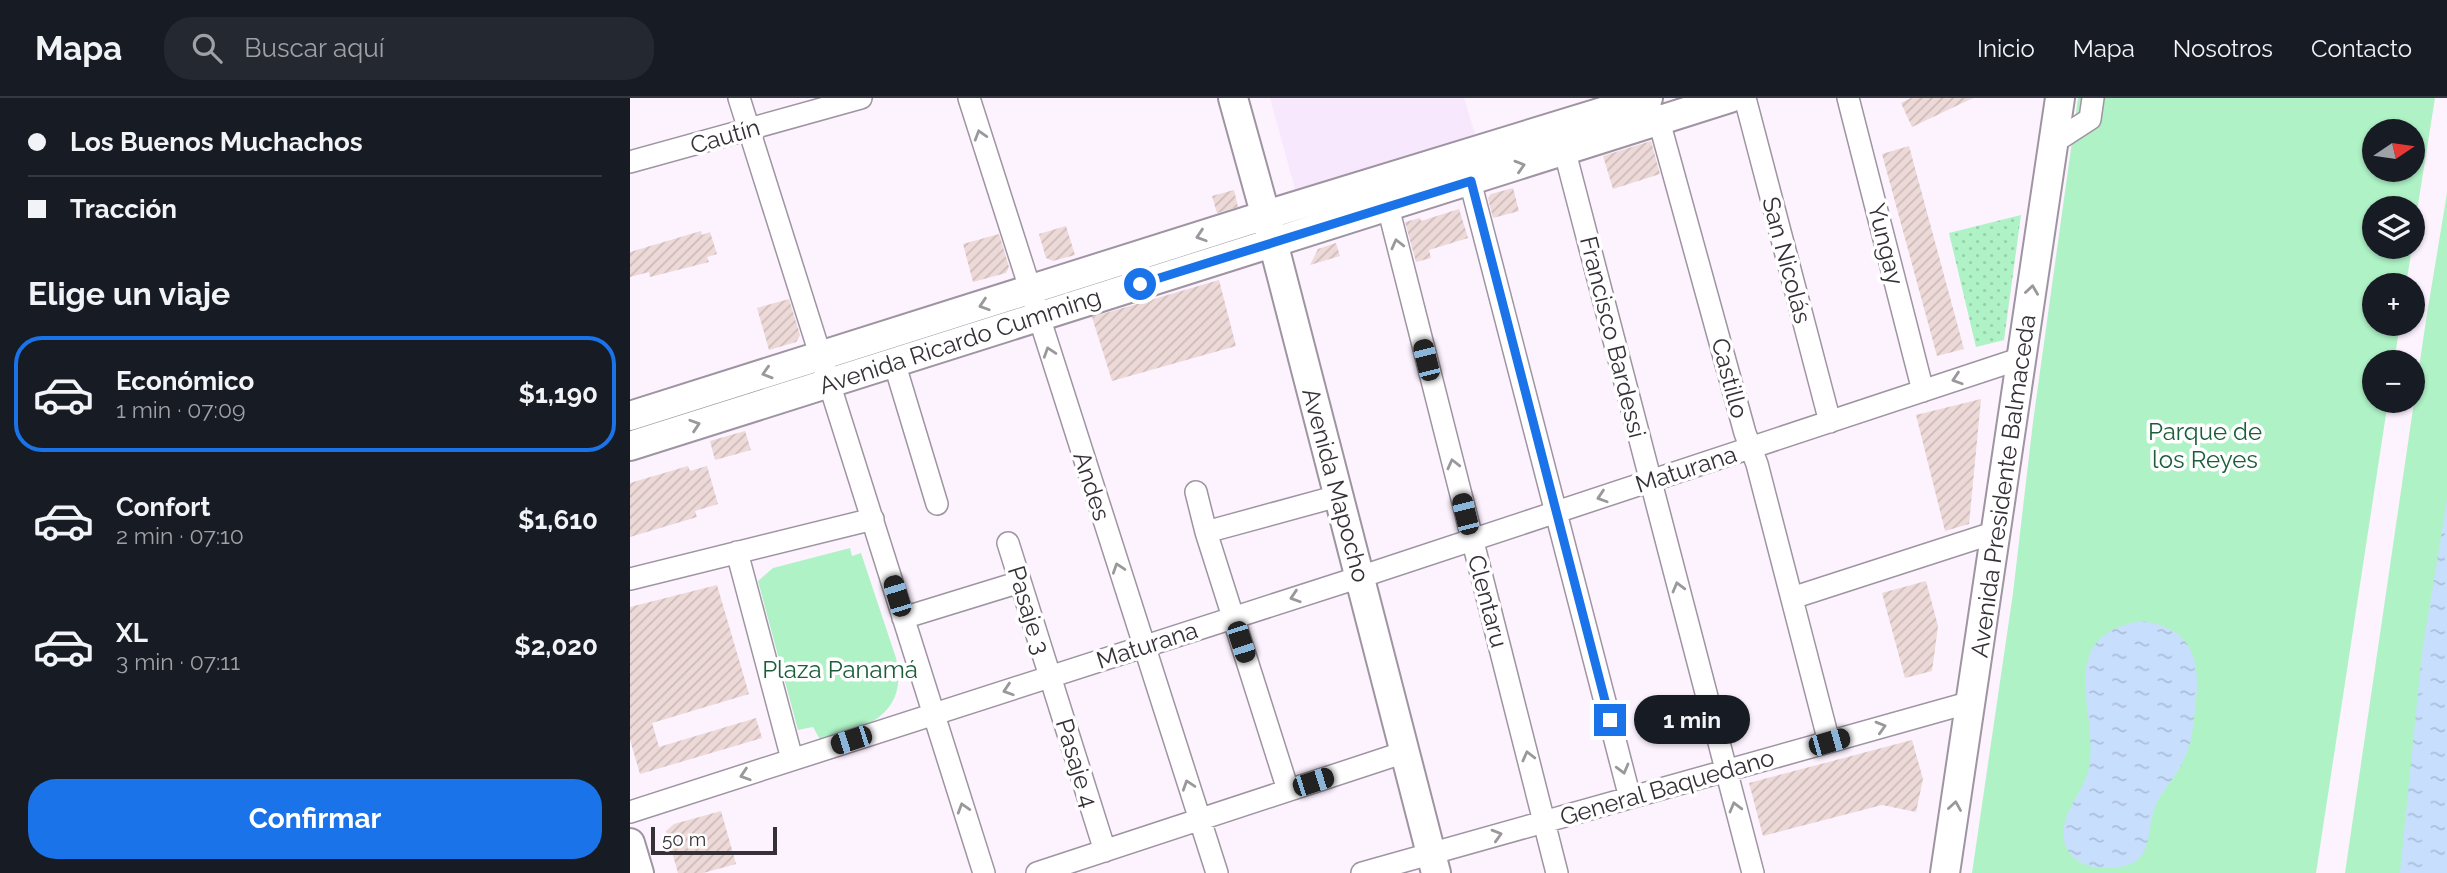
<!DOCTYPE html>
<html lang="es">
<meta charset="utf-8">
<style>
body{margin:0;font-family:Raleway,sans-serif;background:#242831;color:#f1f3f6;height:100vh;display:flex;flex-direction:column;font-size:26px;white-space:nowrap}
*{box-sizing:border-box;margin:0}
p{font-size:23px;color:#9ea1a6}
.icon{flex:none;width:38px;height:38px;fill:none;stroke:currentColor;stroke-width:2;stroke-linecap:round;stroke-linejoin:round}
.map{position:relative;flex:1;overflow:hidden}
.drawer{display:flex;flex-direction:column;background:#171b24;width:630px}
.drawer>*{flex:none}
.hud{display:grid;align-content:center;height:154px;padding:0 28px;background:#171b24}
.needle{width:46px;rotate:77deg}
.tools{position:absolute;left:1732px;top:21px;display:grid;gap:14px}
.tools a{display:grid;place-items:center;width:63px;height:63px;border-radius:50%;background:#171b24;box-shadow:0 2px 5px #0004;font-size:35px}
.scale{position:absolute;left:21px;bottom:18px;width:126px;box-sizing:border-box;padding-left:7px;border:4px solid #353137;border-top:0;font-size:19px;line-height:24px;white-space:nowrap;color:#353137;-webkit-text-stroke:5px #fff;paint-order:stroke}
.end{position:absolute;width:32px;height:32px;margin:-16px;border:9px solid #1a73e8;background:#fff;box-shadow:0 0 0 4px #fff}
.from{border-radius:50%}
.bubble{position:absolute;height:49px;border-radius:24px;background:#171b24;box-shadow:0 2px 5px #0004;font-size:23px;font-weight:700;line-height:49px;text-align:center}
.car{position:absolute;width:21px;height:42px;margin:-21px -10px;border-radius:9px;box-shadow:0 0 5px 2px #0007;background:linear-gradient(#222 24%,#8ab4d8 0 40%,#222 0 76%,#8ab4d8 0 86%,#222 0)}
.hud b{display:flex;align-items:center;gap:24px;height:66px;font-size:26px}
.hud b+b{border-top:2px solid #363941}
.hud i{width:18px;height:18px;background:#f1f3f6}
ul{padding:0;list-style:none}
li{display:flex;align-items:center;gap:21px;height:116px;margin:0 14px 10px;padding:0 14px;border:4px solid transparent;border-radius:28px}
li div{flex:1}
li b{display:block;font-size:26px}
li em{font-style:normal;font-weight:700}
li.selected{border-color:#1a73e8}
li>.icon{width:63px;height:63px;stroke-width:1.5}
h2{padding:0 28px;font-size:32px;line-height:84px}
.action{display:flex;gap:14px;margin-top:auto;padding:14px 28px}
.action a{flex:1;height:80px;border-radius:28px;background:#1a73e8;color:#fff;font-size:28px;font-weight:700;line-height:80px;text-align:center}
header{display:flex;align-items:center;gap:42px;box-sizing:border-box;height:98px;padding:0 35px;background:#171b24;border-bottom:2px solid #363941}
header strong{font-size:33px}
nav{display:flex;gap:38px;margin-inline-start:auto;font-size:24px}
.search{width:490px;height:63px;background:#242831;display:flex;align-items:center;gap:18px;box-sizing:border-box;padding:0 24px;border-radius:28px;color:#9ea1a6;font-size:26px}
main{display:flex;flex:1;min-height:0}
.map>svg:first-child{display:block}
.built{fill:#f8e8fd}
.grass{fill:url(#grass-dots)}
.green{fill:#aff2c6;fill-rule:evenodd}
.water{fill:url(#water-ripples)}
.building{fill:url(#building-hatch)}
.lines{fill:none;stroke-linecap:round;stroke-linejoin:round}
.minor-casing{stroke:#9f94a2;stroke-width:24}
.major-casing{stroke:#9f94a2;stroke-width:32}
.minor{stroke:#fff;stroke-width:21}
.major{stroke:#fff;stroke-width:28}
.oneway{stroke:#9a989b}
.route{stroke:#1a73e8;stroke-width:9}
.labels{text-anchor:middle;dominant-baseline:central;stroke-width:7;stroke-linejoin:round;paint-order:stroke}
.street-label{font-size:24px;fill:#353137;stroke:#fff}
.park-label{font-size:24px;fill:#1a5e3a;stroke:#fff}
</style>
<header>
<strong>Mapa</strong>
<div class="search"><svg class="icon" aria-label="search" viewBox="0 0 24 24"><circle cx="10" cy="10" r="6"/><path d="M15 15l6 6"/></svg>Buscar aquí</div>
<nav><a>Inicio</a><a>Mapa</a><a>Nosotros</a><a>Contacto</a></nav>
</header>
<main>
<section class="drawer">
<div class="hud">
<b><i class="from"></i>Los Buenos Muchachos</b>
<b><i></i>Tracción</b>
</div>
<h2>Elige un viaje</h2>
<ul>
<li class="selected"><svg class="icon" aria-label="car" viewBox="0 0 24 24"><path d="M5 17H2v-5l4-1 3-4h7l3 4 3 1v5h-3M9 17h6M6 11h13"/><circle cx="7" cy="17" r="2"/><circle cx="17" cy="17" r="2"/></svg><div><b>Económico</b><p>1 min · 07:09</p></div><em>$1,190</em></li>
<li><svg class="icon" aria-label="car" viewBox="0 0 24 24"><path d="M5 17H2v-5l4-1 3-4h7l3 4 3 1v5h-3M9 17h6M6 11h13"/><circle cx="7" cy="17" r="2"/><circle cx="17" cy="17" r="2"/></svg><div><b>Confort</b><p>2 min · 07:10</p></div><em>$1,610</em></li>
<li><svg class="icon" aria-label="car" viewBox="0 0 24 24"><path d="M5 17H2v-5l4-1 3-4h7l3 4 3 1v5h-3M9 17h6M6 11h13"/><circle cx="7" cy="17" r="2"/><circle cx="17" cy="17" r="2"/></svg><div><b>XL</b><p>3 min · 07:11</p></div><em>$2,020</em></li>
</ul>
<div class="action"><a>Confirmar</a></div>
</section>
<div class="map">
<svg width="1817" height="775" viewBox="0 0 1817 775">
<defs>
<pattern id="grass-dots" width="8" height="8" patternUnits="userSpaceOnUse" patternTransform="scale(1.75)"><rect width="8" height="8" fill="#aff2c6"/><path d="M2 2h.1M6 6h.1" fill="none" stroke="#97d0ab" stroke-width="1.8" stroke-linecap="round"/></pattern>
<pattern id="water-ripples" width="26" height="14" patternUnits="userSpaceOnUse" patternTransform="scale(1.75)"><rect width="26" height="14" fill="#c8defd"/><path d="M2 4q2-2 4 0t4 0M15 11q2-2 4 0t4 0" fill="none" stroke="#acbfd9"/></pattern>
<pattern id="building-hatch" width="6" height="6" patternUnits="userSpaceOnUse" patternTransform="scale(1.75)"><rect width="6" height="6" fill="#edd9d7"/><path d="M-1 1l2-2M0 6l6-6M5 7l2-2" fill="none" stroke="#ccbbb9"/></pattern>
</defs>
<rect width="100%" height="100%" fill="#fcf3fe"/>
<path class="built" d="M640 0H834L847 42 665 91Z"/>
<path class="grass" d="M1391 117 1374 242 1346 249 1319 135Z"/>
<path class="green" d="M1448 0H1805L1783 138V110H1745V149H1782L1776 187H1745V226H1770L1764 264H1745V303H1758L1686 775H1342L1383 495 1403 324ZM1745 33H1783V72H1745Z
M1817 95V775H1715L1796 222Z
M220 450 222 458 231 455 266 560C279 617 236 629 192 645L183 629 168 632 128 483 143 470Z"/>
<path class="water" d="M1817 402V775H1770L1792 554Z
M1511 523C1566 530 1571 565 1565 612 1563 628 1562 644 1555 659 1548 676 1536 688 1527 704 1517 723 1523 748 1507 763 1484 775 1440 774 1434 742 1429 714 1458 691 1460 663 1466 608 1425 538 1511 523Z"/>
<path class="building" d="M1281 0H1343L1282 29 1271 5Z
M1021 43 1030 76 983 91 973 58Z
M1279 48 1334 251 1307 258 1252 56Z
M883 90 889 113 863 120 858 100 861 96Z
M604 92 608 109 587 115 582 98Z
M829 111 838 140 799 152 801 160 786 164 775 124 790 120 791 123Z
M436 128 445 157 423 163 416 160 409 136Z
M71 133 72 137 80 134 87 156 77 159 79 164 20 179 19 174 0 179V154Z
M369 136 379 169 376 175 343 184 333 146Z
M706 145 710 158 680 167 688 151Z
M589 182 606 248 482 283 462 219Z
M159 201 170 237 166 244 139 252 127 210Z
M1351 301 1339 426 1315 433 1286 317Z
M115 333 121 352 85 362 80 343Z
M58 368 60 373 77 368 88 406 65 413 67 419 0 439V385Z
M1296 483 1308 528 1302 573 1275 580 1252 495Z
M87 487 119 596 22 625 29 649 126 620 132 640 10 676 0 642V509Z
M1282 642 1293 681 1286 714 1252 707 1133 738 1119 685Z
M91 713 106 766 73 775H48L36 733 44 726Z"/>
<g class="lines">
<g class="minor-casing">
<path id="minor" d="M109 0 354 775
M339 0 587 775
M1115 0 1200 324
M1218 0 1293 293
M1020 10 1029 23 1115 335 1127 366 1199 644
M931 39 1123 775
M1423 45 1460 21 1463 0
M0 64 231 0
M840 83 1000 700
M758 109 927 775
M264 264 307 406
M566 394 576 434 658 692
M576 434 708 398
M378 445 475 753
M107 454 162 661
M0 481 243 421
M1162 500 1366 434
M273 520 390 484
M0 714 730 479 1392 260
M407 775 775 654
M732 775 1341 604"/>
</g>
<g class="major-casing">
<path id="major" d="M603 0 643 144 806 775
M0 318 636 117 1018 0
M0 348 1100 0
M0 745 9 775
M1315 775 1430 0"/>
</g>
<use href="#minor" class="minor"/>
<use href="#major" class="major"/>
</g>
<defs><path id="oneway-chevron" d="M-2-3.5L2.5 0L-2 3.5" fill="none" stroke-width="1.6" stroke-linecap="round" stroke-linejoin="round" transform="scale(1.75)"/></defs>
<g class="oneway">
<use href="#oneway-chevron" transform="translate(350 37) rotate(-107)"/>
<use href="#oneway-chevron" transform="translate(890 68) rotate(-17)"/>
<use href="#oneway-chevron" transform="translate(571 138) rotate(162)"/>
<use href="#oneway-chevron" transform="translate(767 146) rotate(-104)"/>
<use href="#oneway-chevron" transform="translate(1402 192) rotate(-82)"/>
<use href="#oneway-chevron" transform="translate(354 207) rotate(162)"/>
<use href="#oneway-chevron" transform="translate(419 254) rotate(-108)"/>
<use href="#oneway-chevron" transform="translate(137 275) rotate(163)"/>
<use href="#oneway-chevron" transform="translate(1327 281) rotate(162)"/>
<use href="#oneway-chevron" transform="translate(65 327) rotate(-18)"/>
<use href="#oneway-chevron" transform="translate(823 366) rotate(-104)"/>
<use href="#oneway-chevron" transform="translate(972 399) rotate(162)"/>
<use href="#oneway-chevron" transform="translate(488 470) rotate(-108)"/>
<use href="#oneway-chevron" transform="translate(1048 489) rotate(-105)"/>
<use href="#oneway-chevron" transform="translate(665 499) rotate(162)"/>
<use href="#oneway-chevron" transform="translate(378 592) rotate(162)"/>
<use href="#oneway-chevron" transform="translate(1251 629) rotate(-16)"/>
<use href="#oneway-chevron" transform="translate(898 658) rotate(-104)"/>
<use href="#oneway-chevron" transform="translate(993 671) rotate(75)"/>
<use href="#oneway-chevron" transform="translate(115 677) rotate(162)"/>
<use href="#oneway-chevron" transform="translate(558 687) rotate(-108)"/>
<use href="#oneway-chevron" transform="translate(1325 708) rotate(-81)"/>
<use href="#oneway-chevron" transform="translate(1105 709) rotate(-105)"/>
<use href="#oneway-chevron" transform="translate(333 710) rotate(-107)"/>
<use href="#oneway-chevron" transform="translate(867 737) rotate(-16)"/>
</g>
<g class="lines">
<path class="route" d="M510 186 841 83 980 622"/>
</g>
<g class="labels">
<g class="street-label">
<text transform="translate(95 38) rotate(-16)">Cautín</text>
<text transform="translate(1256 146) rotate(76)">Yungay</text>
<text transform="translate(1157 162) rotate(75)">San Nicolás</text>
<text transform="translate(983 239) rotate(76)">Francisco Bardessi</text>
<text transform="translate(330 243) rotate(-18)">Avenida Ricardo Cumming</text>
<text transform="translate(1100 280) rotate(75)">Castillo</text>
<text transform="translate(1056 371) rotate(-18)">Maturana</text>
<text transform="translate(706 387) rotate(75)">Avenida Mapocho</text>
<text transform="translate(462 388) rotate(72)">Andes</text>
<text transform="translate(1373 388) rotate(-82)">Avenida Presidente Balmaceda</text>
<text transform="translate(858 503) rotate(75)">Clentaru</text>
<text transform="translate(399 512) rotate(73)">Pasaje 3</text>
<text transform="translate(517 547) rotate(-18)">Maturana</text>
<text transform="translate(447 665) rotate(73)">Pasaje 4</text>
<text transform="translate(1037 689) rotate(-16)">General Baquedano</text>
</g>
<g class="park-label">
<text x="1575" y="333">Parque de<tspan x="1575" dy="28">los Reyes</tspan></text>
<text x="210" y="571">Plaza Panamá</text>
</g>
</g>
</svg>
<div class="tools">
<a><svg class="needle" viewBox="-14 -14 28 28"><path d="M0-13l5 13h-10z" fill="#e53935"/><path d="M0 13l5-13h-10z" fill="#9ea1a6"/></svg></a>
<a><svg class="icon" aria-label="layers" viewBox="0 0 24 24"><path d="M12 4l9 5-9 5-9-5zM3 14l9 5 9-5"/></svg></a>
<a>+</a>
<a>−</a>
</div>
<div class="scale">50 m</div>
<i class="end from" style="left:510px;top:186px"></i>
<i class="end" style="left:980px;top:622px"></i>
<div class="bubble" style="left:1004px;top:597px;width:116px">1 min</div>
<i class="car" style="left:796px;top:262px;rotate:346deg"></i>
<i class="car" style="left:835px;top:416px;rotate:346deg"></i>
<i class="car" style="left:267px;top:498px;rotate:343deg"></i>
<i class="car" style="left:611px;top:544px;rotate:162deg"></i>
<i class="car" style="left:221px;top:642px;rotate:252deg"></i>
<i class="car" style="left:1199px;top:644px;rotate:74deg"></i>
<i class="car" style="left:683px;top:684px;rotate:72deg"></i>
</div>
</main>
